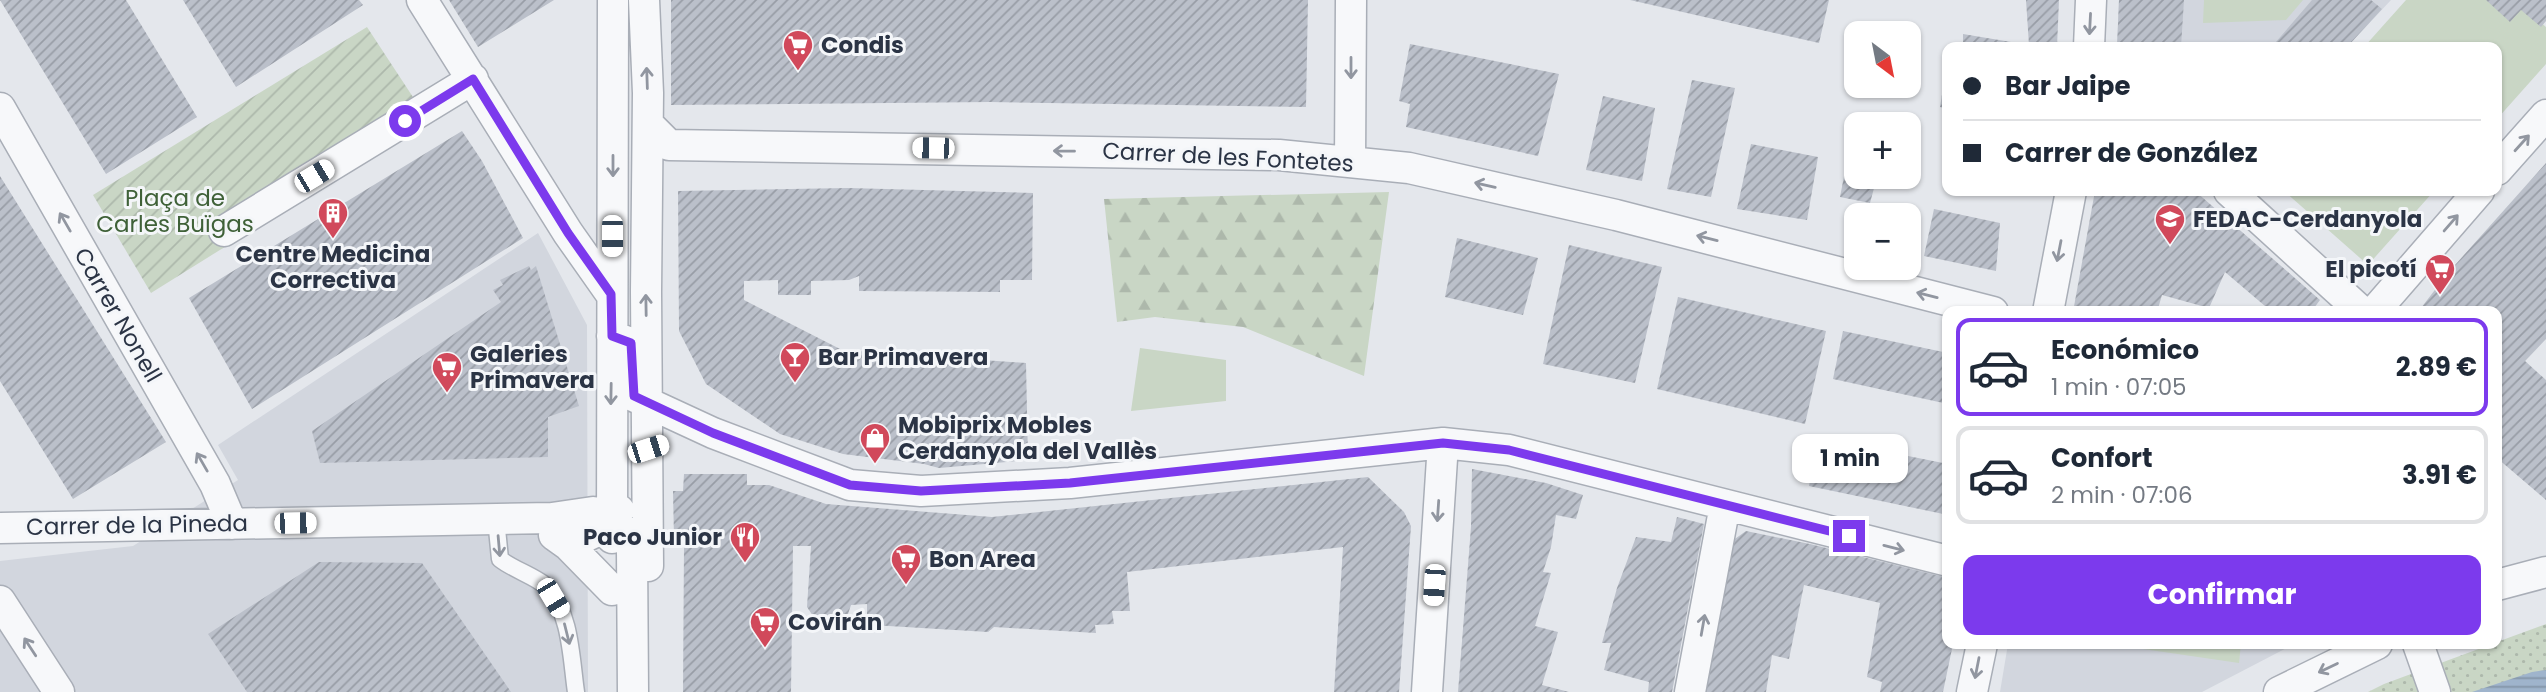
<!DOCTYPE html>
<html lang="es">
<meta charset="utf-8">
<style>
body{margin:0;font-family:Poppins,sans-serif;background:#f2f2f3;color:#1f2937;height:100vh;display:flex;flex-direction:column;font-size:26px;white-space:nowrap}
*{box-sizing:border-box;margin:0}
p{font-size:23px;color:#747a83}
.icon{flex:none;width:38px;height:38px;fill:none;stroke:currentColor;stroke-width:2;stroke-linecap:round;stroke-linejoin:round}
.map{position:relative;flex:1;overflow:hidden}
.sheet{position:absolute;left:1942px;top:306px;width:560px;height:343px;display:flex;flex-direction:column;background:#fff;border-radius:14px;box-shadow:0 2px 5px #0004}
.sheet>*{flex:none}
.banner{position:absolute;left:1942px;top:42px;width:560px;height:154px;border-radius:14px;box-shadow:0 2px 5px #0004;display:grid;align-content:center;height:154px;padding:0 21px;background:#fff}
.needle{width:46px;rotate:148deg}
.fabs{position:absolute;left:1844px;top:21px;display:grid;gap:14px}
.fabs a{display:grid;place-items:center;width:77px;height:77px;border-radius:14px;background:#fff;box-shadow:0 2px 5px #0004;font-size:35px}
.end{position:absolute;width:32px;height:32px;margin:-16px;border:9px solid #7c3aed;background:#fff;box-shadow:0 0 0 4px #fff}
.from{border-radius:50%}
.bubble{position:absolute;height:49px;border-radius:14px;background:#fff;box-shadow:0 2px 5px #0004;font-size:23px;font-weight:700;line-height:49px;text-align:center}
.car{position:absolute;width:21px;height:42px;margin:-21px -10px;border-radius:9px;box-shadow:0 0 5px 2px #0007;background:linear-gradient(#fff 24%,#345 0 40%,#fff 0 76%,#345 0 86%,#fff 0)}
.banner b{display:flex;align-items:center;gap:24px;height:66px;font-size:26px}
.banner b+b{border-top:2px solid #e0e1e3}
.banner i{width:18px;height:18px;background:#1f2937}
ul{padding:12px 0 0;list-style:none}
li{display:flex;align-items:center;gap:21px;height:98px;margin:0 14px 10px;padding:0 7px;border:4px solid #e0e1e3;border-radius:14px}
li div{flex:1}
li b{display:block;font-size:26px}
li em{font-style:normal;font-weight:700}
li.on{border-color:#7c3aed}
li>.icon{width:63px;height:63px;stroke-width:1.5}
.primary-button{display:flex;gap:14px;margin-top:auto;padding:14px 21px}
.primary-button a{flex:1;height:80px;border-radius:14px;background:#7c3aed;color:#fff;font-size:28px;font-weight:700;line-height:80px;text-align:center}
.map>svg:first-child{display:block}
.built{fill:#d2d6de}
.grass{fill:url(#grass-dots)}
.forest{fill:url(#forest-firs)}
.park{fill:#c9d6c5}
.garden{fill:url(#garden-furrows)}
.water{fill:url(#water-rules)}
.building{fill:url(#building-hatch)}
.lines{fill:none;stroke-linecap:round;stroke-linejoin:round}
.service-casing{stroke:#a9aeb7;stroke-width:19}
.minor-casing{stroke:#a9aeb7;stroke-width:33}
.service{stroke:#f7f8fa;stroke-width:16}
.minor{stroke:#f7f8fa;stroke-width:30}
.oneway{stroke:#9196a0}
.route{stroke:#7c3aed;stroke-width:9}
.labels{text-anchor:middle;dominant-baseline:central;stroke-width:6;stroke-linejoin:round;paint-order:stroke}
.poi-label{font-size:23px;font-weight:bold;fill:#2b3445;stroke:#f4f6f9;text-anchor:start}
.street-label{font-size:23px;fill:#2b3445;stroke:#f4f6f9}
.park-label{font-size:23px;fill:#3f6138;stroke:#f4f6f9}
</style>
<div class="map">
<svg width="2546" height="692" viewBox="0 0 2546 692">
<defs>
<pattern id="grass-dots" width="8" height="8" patternUnits="userSpaceOnUse" patternTransform="scale(1.75)"><rect width="8" height="8" fill="#c9d6c5"/><path d="M2 2h.1M6 6h.1" fill="none" stroke="#adb8ab" stroke-width="1.8" stroke-linecap="round"/></pattern>
<pattern id="forest-firs" width="22" height="20" patternUnits="userSpaceOnUse" patternTransform="scale(1.75)"><rect width="22" height="20" fill="#c9d6c5"/><path d="M5 1l3.5 6h-7zM16 11l3.5 6h-7z" fill="#adb8ab"/></pattern>
<pattern id="garden-furrows" width="10" height="10" patternUnits="userSpaceOnUse" patternTransform="scale(1.75)"><rect width="10" height="10" fill="#c9d6c5"/><path d="M-1 1l2-2M0 10L10 0M9 11l2-2" fill="none" stroke="#adb8ab"/></pattern>
<pattern id="water-rules" width="6" height="5" patternUnits="userSpaceOnUse" patternTransform="scale(1.75)"><rect width="6" height="5" fill="#9fb4cc"/><path d="M0 2.5h6" fill="none" stroke="#8293a7"/></pattern>
<pattern id="building-hatch" width="6" height="6" patternUnits="userSpaceOnUse" patternTransform="scale(1.75)"><rect width="6" height="6" fill="#bbc0ca"/><path d="M-1 1l2-2M0 6l6-6M5 7l2-2" fill="none" stroke="#989da6"/></pattern>
</defs>
<rect width="100%" height="100%" fill="#e4e7ec"/>
<path class="built" d="M2119 0H2391L2347 47H2117Z
M538 233 587 325 588 692H0V561L133 546 238 480 218 445Z
M2008 644H2294L2202 692H2000Z"/>
<path class="grass" d="M2546 624V692H2368L2384 684 2492 644H2497V642Z"/>
<path class="forest" d="M1389 192 1364 376 1243 327 1155 317 1117 322 1104 199Z"/>
<path class="park" d="M2204 0H2303L2286 20 2203 23Z
M2406 0H2515L2546 27V64L2497 119V47H2364Z
M2284 191H2434L2368 265Z
M1140 348 1226 360V401L1131 411Z
M2109 644H2241L2239 663Z"/>
<path class="garden" d="M367 27 428 120 151 293 93 195Z"/>
<path class="water" d="M2546 670V692H2472L2532 672Z"/>
<path class="building" d="M0 0H126L197 117 106 174Z
M183 0H359L363 5 236 87Z
M449 0H554L478 47Z
M671 0H1308L1306 107 990 102 671 105Z
M1630 0H1829L1819 43Z
M2026 0H2059L2057 47H1963V34L2029 45Z
M2119 0H2184L2181 47H2117Z
M2312 0H2371L2382 9 2347 47H2280L2275 43Z
M2486 0H2546V21L2541 27 2521 10 2510 22Z
M1410 44 1559 74 1538 156 1406 127 1410 104 1399 101Z
M1946 70H1948V109L1940 107Z
M1692 80 1735 88 1711 197 1667 189Z
M1603 96 1655 108 1642 181 1586 170Z
M462 131 482 161 523 238 252 409 189 298Z
M1751 144 1818 157 1807 220 1737 209Z
M1848 156 1857 157V177H1877L1870 203 1840 197Z
M2546 163V339L2525 361 2546 380V500L2497 458V312H2418L2447 274Z
M0 176 166 442 73 499 0 381Z
M848 188 1033 193 1032 280H1000V292L859 291V276L849 280 811 281V295H778V280L744 281V300L842 350 1026 363 1028 460 939 468 924 464 843 454 780 434 706 384 679 331 678 191Z
M2095 191H2195L2320 300 2311 312H2272L2225 272 2209 308 2162 295 2157 312H2073Z
M1934 209 2000 223 1996 271 1924 256Z
M1457 238 1538 258 1523 315 1445 297Z
M1569 245 1662 267 1635 383 1543 364Z
M529 266 531 270 536 266 579 406 548 417V457L320 463 312 431 501 302 493 290 503 285 500 280Z
M1678 297 1826 331 1805 424 1657 389Z
M1843 331 1948 353V404L1833 379Z
M1818 438 1948 464V515L1809 486Z
M1472 469 1546 483 1583 495 1576 519 1556 515 1551 547 1543 572 1551 573 1535 626 1558 632 1542 685 1569 692H1458L1471 527Z
M684 474H747V485H769L826 504 992 517 1368 477 1404 512 1411 526 1399 692H1334L1343 547 1127 572 1130 611H1112L1114 624 1095 625 1096 633 994 627 988 632 872 625 867 615V604L851 605 848 614 813 616 807 607 811 546H793L791 692H683L684 546 674 538 673 491H683Z
M1677 517 1704 524 1672 692H1648L1649 682 1604 670 1611 643H1602L1617 588 1636 537 1671 542Z
M1746 531 1810 544 1948 578V644H1953L1943 692H1880L1882 682 1867 677 1880 603 1804 585 1789 659 1772 655 1766 692H1704L1732 541Z
M319 562 422 563 511 692H247L208 634Z"/>
<g class="lines">
<g class="service-casing">
<path id="service" d="M496 519 500 559C512 569 537 577 547 587 571 614 571 658 576 692"/>
</g>
<g class="minor-casing">
<path id="minor" d="M422 0 568 233 611 294
M644 0 648 93 646 292 648 566
M2089 47 2091 0
M0 108 215 484 232 524
M648 124 669 145 1279 155 1409 168 1616 215 1993 312
M1350 162 1351 0
M2497 170 2546 115
M2229 191 2362 312
M224 231 473 79
M2048 312 2071 191
M2374 312 2479 191
M612 336 631 343 633 396 713 433 850 485 921 491 1070 483 1443 443 1509 450 1948 561
M0 528 552 518 593 512 628 533 632 551 633 692
M554 535 568 545 612 590
M612 538 613 0
M568 545 593 533 619 510
M2497 585 2546 572
M0 601 59 692
M2418 644 2435 692
M1427 692 1443 443
M1690 692 1725 505
M1972 692 1982 644
M2279 692 2377 644"/>
</g>
<use href="#service" class="service"/>
<use href="#minor" class="minor"/>
</g>
<defs><path id="oneway-shaft" d="M-6 0H5M1.5-3L5.5 0L1.5 3" fill="none" stroke-width="1.6" stroke-linecap="round" stroke-linejoin="round" transform="scale(1.75)"/></defs>
<g class="oneway">
<use href="#oneway-shaft" transform="translate(2090 24) rotate(93)"/>
<use href="#oneway-shaft" transform="translate(1351 68) rotate(90)"/>
<use href="#oneway-shaft" transform="translate(647 78) rotate(-92)"/>
<use href="#oneway-shaft" transform="translate(2522 143) rotate(-48)"/>
<use href="#oneway-shaft" transform="translate(1064 151) rotate(-179)"/>
<use href="#oneway-shaft" transform="translate(613 166) rotate(90)"/>
<use href="#oneway-shaft" transform="translate(1485 185) rotate(-167)"/>
<use href="#oneway-shaft" transform="translate(65 222) rotate(-120)"/>
<use href="#oneway-shaft" transform="translate(2451 223) rotate(-49)"/>
<use href="#oneway-shaft" transform="translate(1707 238) rotate(-166)"/>
<use href="#oneway-shaft" transform="translate(2059 251) rotate(101)"/>
<use href="#oneway-shaft" transform="translate(1927 295) rotate(-166)"/>
<use href="#oneway-shaft" transform="translate(646 305) rotate(-91)"/>
<use href="#oneway-shaft" transform="translate(611 394) rotate(91)"/>
<use href="#oneway-shaft" transform="translate(202 462) rotate(-120)"/>
<use href="#oneway-shaft" transform="translate(1438 511) rotate(94)"/>
<use href="#oneway-shaft" transform="translate(499 546) rotate(85)"/>
<use href="#oneway-shaft" transform="translate(1894 548) rotate(14)"/>
<use href="#oneway-shaft" transform="translate(1703 625) rotate(-80)"/>
<use href="#oneway-shaft" transform="translate(567 634) rotate(76)"/>
<use href="#oneway-shaft" transform="translate(30 647) rotate(-123)"/>
<use href="#oneway-shaft" transform="translate(1977 668) rotate(101)"/>
<use href="#oneway-shaft" transform="translate(2328 668) rotate(154)"/>
</g>
<g class="lines">
<path class="route" d="M405 121 473 79 568 233 611 294 612 336 631 343 634 396 713 433 850 485 921 491 1070 483 1443 443 1509 450 1849 536"/>
</g>
<defs>
<g id="supermarket-pin" transform="scale(1.575)"><path d="M0 17L-7.5 6A9.5 9.5 0 1 1 7.5 6Z" fill="#d1495b" stroke="#f4f6f9"/><path d="M-6-5.5h2.5l.6 2H6L4.5 2H-2.5L-4.4-4H-6ZM-1.5 3.2a1.3 1.3 0 1 0 .1 0ZM3 3.2a1.3 1.3 0 1 0 .1 0Z" fill="#fff"/></g>
<g id="building-pin" transform="scale(1.575)"><path d="M0 17L-7.5 6A9.5 9.5 0 1 1 7.5 6Z" fill="#d1495b" stroke="#f4f6f9"/><path d="M-4-6H4V6H1V3H-1V6H-4ZM-2.5-4.3h1.7v1.8h-1.7ZM.8-4.3h1.7v1.8H.8ZM-2.5-1h1.7V.8h-1.7ZM.8-1h1.7V.8H.8Z" fill="#fff"/></g>
<g id="school-pin" transform="scale(1.575)"><path d="M0 17L-7.5 6A9.5 9.5 0 1 1 7.5 6Z" fill="#d1495b" stroke="#f4f6f9"/><path d="M0-5L7-2L0 1L-7-2ZM-4 1L0 2.5L4 1V4Q0 6-4 4Z" fill="#fff"/></g>
<g id="bar-pin" transform="scale(1.575)"><path d="M0 17L-7.5 6A9.5 9.5 0 1 1 7.5 6Z" fill="#d1495b" stroke="#f4f6f9"/><path d="M-6-5H6L.8 .8V4.5H3.5V6h-7V4.5H-.8V.8Z" fill="#fff"/></g>
<g id="shop-pin" transform="scale(1.575)"><path d="M0 17L-7.5 6A9.5 9.5 0 1 1 7.5 6Z" fill="#d1495b" stroke="#f4f6f9"/><path d="M-5-2.5h2.3a2.7 3.5 0 0 1 5.4 0H5L5.5 6h-11ZM-1.5-2.5h3a1.5 2.3 0 0 0-3 0Z" fill="#fff"/></g>
<g id="restaurant-pin" transform="scale(1.575)"><path d="M0 17L-7.5 6A9.5 9.5 0 1 1 7.5 6Z" fill="#d1495b" stroke="#f4f6f9"/><path d="M-5-6h1v4h1v-4h1v4h1v-4h1v5L-1.5 .5V6h-2V.5L-5-1ZM5-6V6H3V1.5H1.5Q1.5-4 5-6Z" fill="#fff"/></g>
</defs>
<g fill-rule="evenodd">
<use href="#supermarket-pin" x="798" y="45"/>
<use href="#building-pin" x="333" y="213"/>
<use href="#school-pin" x="2170" y="219"/>
<use href="#supermarket-pin" x="2440" y="269"/>
<use href="#bar-pin" x="795" y="357"/>
<use href="#supermarket-pin" x="447" y="367"/>
<use href="#shop-pin" x="875" y="438"/>
<use href="#restaurant-pin" x="745" y="537"/>
<use href="#supermarket-pin" x="906" y="559"/>
<use href="#supermarket-pin" x="765" y="622"/>
</g>
<g class="labels">
<g class="poi-label">
<text x="821" y="45">Condis</text>
<text x="2193" y="219">FEDAC-Cerdanyola</text>
<text x="333" y="254" text-anchor="middle">Centre Medicina<tspan x="333" dy="26">Correctiva</tspan></text>
<text x="2417" y="269" text-anchor="end">El picotí</text>
<text x="470" y="354">Galeries<tspan x="470" dy="26">Primavera</tspan></text>
<text x="818" y="357">Bar Primavera</text>
<text x="898" y="425">Mobiprix Mobles<tspan x="898" dy="26">Cerdanyola del Vallès</tspan></text>
<text x="722" y="537" text-anchor="end">Paco Junior</text>
<text x="929" y="559">Bon Area</text>
<text x="788" y="622">Covirán</text>
</g>
<g class="street-label">
<text transform="translate(1228 157) rotate(3)">Carrer de les Fontetes</text>
<text transform="translate(118 315) rotate(60)">Carrer Nonell</text>
<text transform="translate(137 525) rotate(-1)">Carrer de la Pineda</text>
</g>
<g class="park-label">
<text x="175" y="198">Plaça de<tspan x="175" dy="26">Carles Buïgas</tspan></text>
</g>
</g>
</svg>
<div class="fabs">
<a><svg class="needle" viewBox="-14 -14 28 28"><path d="M0-13l5 13h-10z" fill="#e53935"/><path d="M0 13l5-13h-10z" fill="#747a83"/></svg></a>
<a>+</a>
<a>−</a>
</div>
<i class="end from" style="left:405px;top:121px"></i>
<i class="end" style="left:1849px;top:536px"></i>
<div class="bubble" style="left:1792px;top:434px;width:116px">1 min</div>
<i class="car" style="left:933px;top:148px;rotate:271deg"></i>
<i class="car" style="left:314px;top:176px;rotate:59deg"></i>
<i class="car" style="left:612px;top:236px;rotate:180deg"></i>
<i class="car" style="left:648px;top:449px;rotate:72deg"></i>
<i class="car" style="left:295px;top:523px;rotate:89deg"></i>
<i class="car" style="left:1434px;top:585px;rotate:184deg"></i>
<i class="car" style="left:553px;top:598px;rotate:149deg"></i>
<div class="banner">
<b><i class="from"></i>Bar Jaipe</b>
<b><i></i>Carrer de González</b>
</div>
<section class="sheet">
<ul>
<li class="on"><svg class="icon" aria-label="car" viewBox="0 0 24 24"><path d="M5 17H2v-5l4-1 3-4h7l3 4 3 1v5h-3M9 17h6M6 11h13"/><circle cx="7" cy="17" r="2"/><circle cx="17" cy="17" r="2"/></svg><div><b>Económico</b><p>1 min · 07:05</p></div><em>2.89 €</em></li>
<li><svg class="icon" aria-label="car" viewBox="0 0 24 24"><path d="M5 17H2v-5l4-1 3-4h7l3 4 3 1v5h-3M9 17h6M6 11h13"/><circle cx="7" cy="17" r="2"/><circle cx="17" cy="17" r="2"/></svg><div><b>Confort</b><p>2 min · 07:06</p></div><em>3.91 €</em></li>
</ul>
<div class="primary-button"><a>Confirmar</a></div>
</section>
</div>
